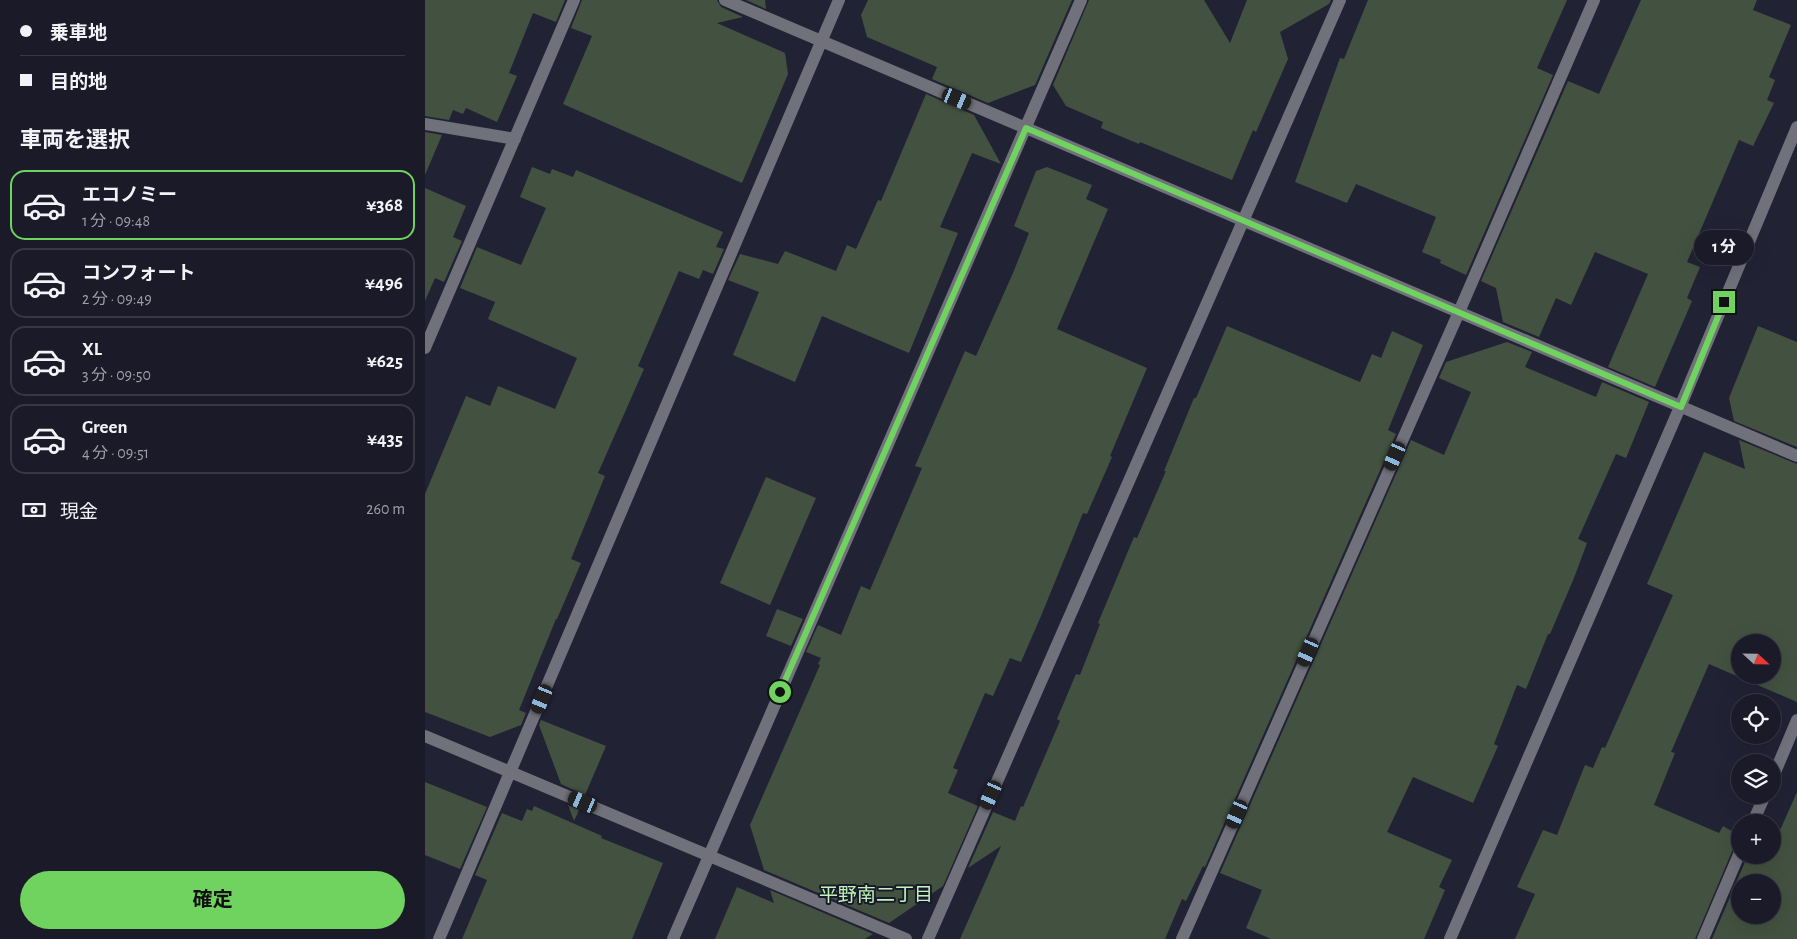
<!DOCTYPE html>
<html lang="ja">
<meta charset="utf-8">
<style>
body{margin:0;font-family:"Alegreya Sans","Noto Sans JP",sans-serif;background:#232330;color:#f1f3f6;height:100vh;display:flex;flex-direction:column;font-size:19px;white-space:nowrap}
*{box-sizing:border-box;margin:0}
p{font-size:16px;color:#9fa1a8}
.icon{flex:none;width:28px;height:28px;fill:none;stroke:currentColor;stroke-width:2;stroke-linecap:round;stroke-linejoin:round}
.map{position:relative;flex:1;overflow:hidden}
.panel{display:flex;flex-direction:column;background:#1a1a28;width:425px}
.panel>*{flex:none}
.hud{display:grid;align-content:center;height:110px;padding:0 20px;background:#1a1a28}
.needle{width:32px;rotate:112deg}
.buttons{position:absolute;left:1306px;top:634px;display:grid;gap:10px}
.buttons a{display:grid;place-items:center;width:50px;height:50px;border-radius:50%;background:#1a1a28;box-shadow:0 5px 20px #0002,0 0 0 1px #383845;font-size:25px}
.end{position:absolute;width:22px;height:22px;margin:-11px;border:6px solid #70d35f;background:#111;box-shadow:0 0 0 2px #111}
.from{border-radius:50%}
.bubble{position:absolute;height:35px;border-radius:18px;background:#1a1a28;box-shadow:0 5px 20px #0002,0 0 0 1px #383845;font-size:16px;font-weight:700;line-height:35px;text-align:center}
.car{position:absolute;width:15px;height:30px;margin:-15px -8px;border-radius:6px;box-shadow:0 0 4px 1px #0007;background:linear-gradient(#222 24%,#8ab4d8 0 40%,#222 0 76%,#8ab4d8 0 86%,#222 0)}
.hud b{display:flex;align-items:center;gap:18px;height:48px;font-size:19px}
.hud b+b{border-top:1px solid #383845}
.hud i{width:12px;height:12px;background:#f1f3f6}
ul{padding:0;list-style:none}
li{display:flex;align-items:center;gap:15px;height:70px;margin:0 10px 8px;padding:0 10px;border:2px solid #383845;border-radius:15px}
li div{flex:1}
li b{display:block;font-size:19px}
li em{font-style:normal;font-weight:700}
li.on{border-color:#70d35f}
li>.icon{width:45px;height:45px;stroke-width:1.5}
h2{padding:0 20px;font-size:22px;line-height:60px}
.pay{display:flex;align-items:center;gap:12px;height:55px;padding:0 20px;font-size:19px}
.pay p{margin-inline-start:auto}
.button{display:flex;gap:10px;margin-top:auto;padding:10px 20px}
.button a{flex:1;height:58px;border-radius:30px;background:#70d35f;color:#111;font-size:20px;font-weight:700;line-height:58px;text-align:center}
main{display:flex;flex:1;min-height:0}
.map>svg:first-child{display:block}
.building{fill:#435240;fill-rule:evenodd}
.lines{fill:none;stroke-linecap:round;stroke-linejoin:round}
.minor{stroke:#70717b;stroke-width:12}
.route{stroke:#70d35f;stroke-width:6}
.labels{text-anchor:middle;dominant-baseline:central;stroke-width:4;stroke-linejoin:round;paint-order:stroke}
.neighbourhood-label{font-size:19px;fill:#bff4b6;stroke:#18192b}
</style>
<main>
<section class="panel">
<div class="hud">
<b><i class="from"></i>乗車地</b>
<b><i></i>目的地</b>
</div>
<h2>車両を選択</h2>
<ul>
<li class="on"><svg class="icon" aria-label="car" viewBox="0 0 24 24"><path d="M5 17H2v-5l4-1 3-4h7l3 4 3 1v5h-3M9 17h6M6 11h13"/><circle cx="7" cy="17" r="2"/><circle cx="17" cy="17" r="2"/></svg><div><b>エコノミー</b><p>1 分 · 09:48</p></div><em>¥368</em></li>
<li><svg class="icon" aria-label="car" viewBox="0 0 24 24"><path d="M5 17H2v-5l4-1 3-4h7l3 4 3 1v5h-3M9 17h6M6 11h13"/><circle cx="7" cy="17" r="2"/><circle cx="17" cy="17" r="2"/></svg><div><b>コンフォート</b><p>2 分 · 09:49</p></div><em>¥496</em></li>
<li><svg class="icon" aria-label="car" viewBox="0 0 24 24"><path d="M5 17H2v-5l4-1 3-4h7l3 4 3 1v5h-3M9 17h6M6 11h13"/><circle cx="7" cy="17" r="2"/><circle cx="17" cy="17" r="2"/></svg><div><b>XL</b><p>3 分 · 09:50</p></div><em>¥625</em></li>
<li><svg class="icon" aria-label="car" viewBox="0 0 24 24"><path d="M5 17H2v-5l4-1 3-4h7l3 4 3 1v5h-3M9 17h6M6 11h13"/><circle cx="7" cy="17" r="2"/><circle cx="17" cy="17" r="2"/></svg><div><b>Green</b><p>4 分 · 09:51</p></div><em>¥435</em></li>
</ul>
<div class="pay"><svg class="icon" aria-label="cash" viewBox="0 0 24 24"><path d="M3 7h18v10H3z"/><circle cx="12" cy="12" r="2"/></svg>現金<p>260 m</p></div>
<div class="button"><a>確定</a></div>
</section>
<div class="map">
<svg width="1372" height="939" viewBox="0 0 1372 939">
<rect width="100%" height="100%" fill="#222235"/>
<path class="building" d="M0 0H140L131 22 108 13 84 73 92 76 72 122 41 108 38 114 28 110 24 120 0 116Z
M157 0H292L296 7 318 17 292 23 360 53 363 74 317 183 138 104 167 36 146 28Z
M321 0H340L341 9Z
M443 0H647L610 85 563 103 507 79 512 67 442 37 436 15Z
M664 0H779L805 43 822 0H906L904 4 855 32 863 59 831 132 828 130 807 180 715 142 714 144 676 128 678 122 641 106 628 85Z
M943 0H1142L1112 68 1128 75 1041 275 1015 263 1016 260 997 252 1011 217 931 184 922 203 870 182 915 58 919 59Z
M1216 0H1332L1328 10 1366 25 1344 77 1350 80 1342 100 1349 103 1328 146 1314 140 1262 262 1275 267 1262 298 1267 301 1230 387 1183 367 1223 274 1170 252 1146 305 1131 298 1114 337 1078 322 1071 288 1056 281 1143 81 1174 94Z
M501 94 549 115 576 164 547 153 515 227 533 233 484 353 397 316 370 382 308 355 334 292 303 280 315 254 353 264 360 251 411 271 422 245 431 249 453 200 456 201Z
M0 132 17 135 0 175Z
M107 167 125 174 127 169 148 177 151 170 298 232 291 247 299 249 288 274 278 270 274 279 254 271 213 366 219 369 173 473 180 476 146 559 156 563 132 619H131L94 710 101 713 96 725 65 737 0 712V494L41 396 65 406 73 386 130 409 152 358 63 319 70 302 35 288 52 247 96 265 121 208 95 197Z
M622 167 667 185 661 199 683 209 632 329 722 368 685 456 687 457 662 514 658 513 616 616 596 662 585 658 568 696 560 693 528 768 533 770 523 793 553 806 518 886 464 923 339 870 325 825 395 665 393 664 396 658 381 652 393 625 416 635 436 586 445 590 497 468 490 466 540 351 551 356 588 273 604 233 589 226 611 171Z
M0 188 41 206 28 237 37 241 19 282 10 278 0 301Z
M802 326 935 382 947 354 956 358 967 331 998 345 963 430 971 434 780 867 778 866 761 901 757 899 740 939H535L576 846 543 868 568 812 590 821 596 806 598 807 635 721 632 719 651 674 655 675 675 624 673 623 709 537 712 538 741 471H739L769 398H771Z
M1333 326 1372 342V447L1309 421 1304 398Z
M1082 342 1107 352 1100 367 1171 397 1177 382 1224 402 1201 458 1191 454 1153 539 1162 543 1149 578 1125 634H1123L1101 689 1092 685 1069 744 1073 746 1048 803 988 777 962 832 1027 860 1014 887 1020 890 999 939H846L821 928 837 890 795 873 986 440 1019 455 1046 392 1014 378 1021 362Z
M1314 440 1372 464V702L1284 664 1246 752 1250 753 1229 805 1294 833 1298 826 1315 836V844L1311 845 1308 849 1270 939H1090L1110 894 1092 887 1118 830 1132 835 1160 765 1168 768 1177 747 1180 748 1248 595 1222 584 1279 452 1320 469ZM1315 642H1348V675H1315Z
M341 477 391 498 345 605 295 583Z
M352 609 378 619 366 646 341 636Z
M116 720 181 746 160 795 136 784 114 725Z
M0 782 62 807 35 869 0 855Z
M1372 792V939H1287L1323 855H1348V846ZM1315 882H1348V915H1315Z
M143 805 154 810 149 821Z
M109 806 177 836 176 838 238 863 207 939H37L62 880 50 875 77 813 97 821 102 809 107 811Z
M312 887 349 903 345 890 448 934 440 939H290Z"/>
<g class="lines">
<path class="minor" d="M300 0 1372 456
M0 124 90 139
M0 348 149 0
M0 736 481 939
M1348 777 1372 720
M1328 822 1340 795
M14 939 414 0
M248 939 656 0
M503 939 915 0
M757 939 1034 312 1169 0
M1025 939 1255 407 1372 127
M1278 939 1315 852"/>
</g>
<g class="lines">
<path class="route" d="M355 692 601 128 1256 407 1299 302"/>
</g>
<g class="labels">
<g class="neighbourhood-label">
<text x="451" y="895">平野南二丁目</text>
</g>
</g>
</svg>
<div class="buttons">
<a><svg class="needle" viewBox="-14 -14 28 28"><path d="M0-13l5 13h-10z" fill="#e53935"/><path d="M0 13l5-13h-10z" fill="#9fa1a8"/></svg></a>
<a><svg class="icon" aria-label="locate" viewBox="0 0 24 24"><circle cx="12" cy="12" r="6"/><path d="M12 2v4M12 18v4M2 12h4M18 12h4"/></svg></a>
<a><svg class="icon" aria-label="layers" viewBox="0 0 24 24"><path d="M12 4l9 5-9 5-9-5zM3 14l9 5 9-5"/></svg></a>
<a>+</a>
<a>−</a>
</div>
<i class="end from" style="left:355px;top:692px"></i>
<i class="end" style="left:1299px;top:302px"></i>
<div class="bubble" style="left:1269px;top:230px;width:60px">1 分</div>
<i class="car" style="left:532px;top:99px;rotate:113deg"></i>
<i class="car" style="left:970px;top:456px;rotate:204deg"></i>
<i class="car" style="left:883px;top:652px;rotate:204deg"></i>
<i class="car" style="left:117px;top:699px;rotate:203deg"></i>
<i class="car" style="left:566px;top:795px;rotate:204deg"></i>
<i class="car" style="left:158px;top:802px;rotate:293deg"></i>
<i class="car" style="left:812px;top:814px;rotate:204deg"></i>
</div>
</main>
